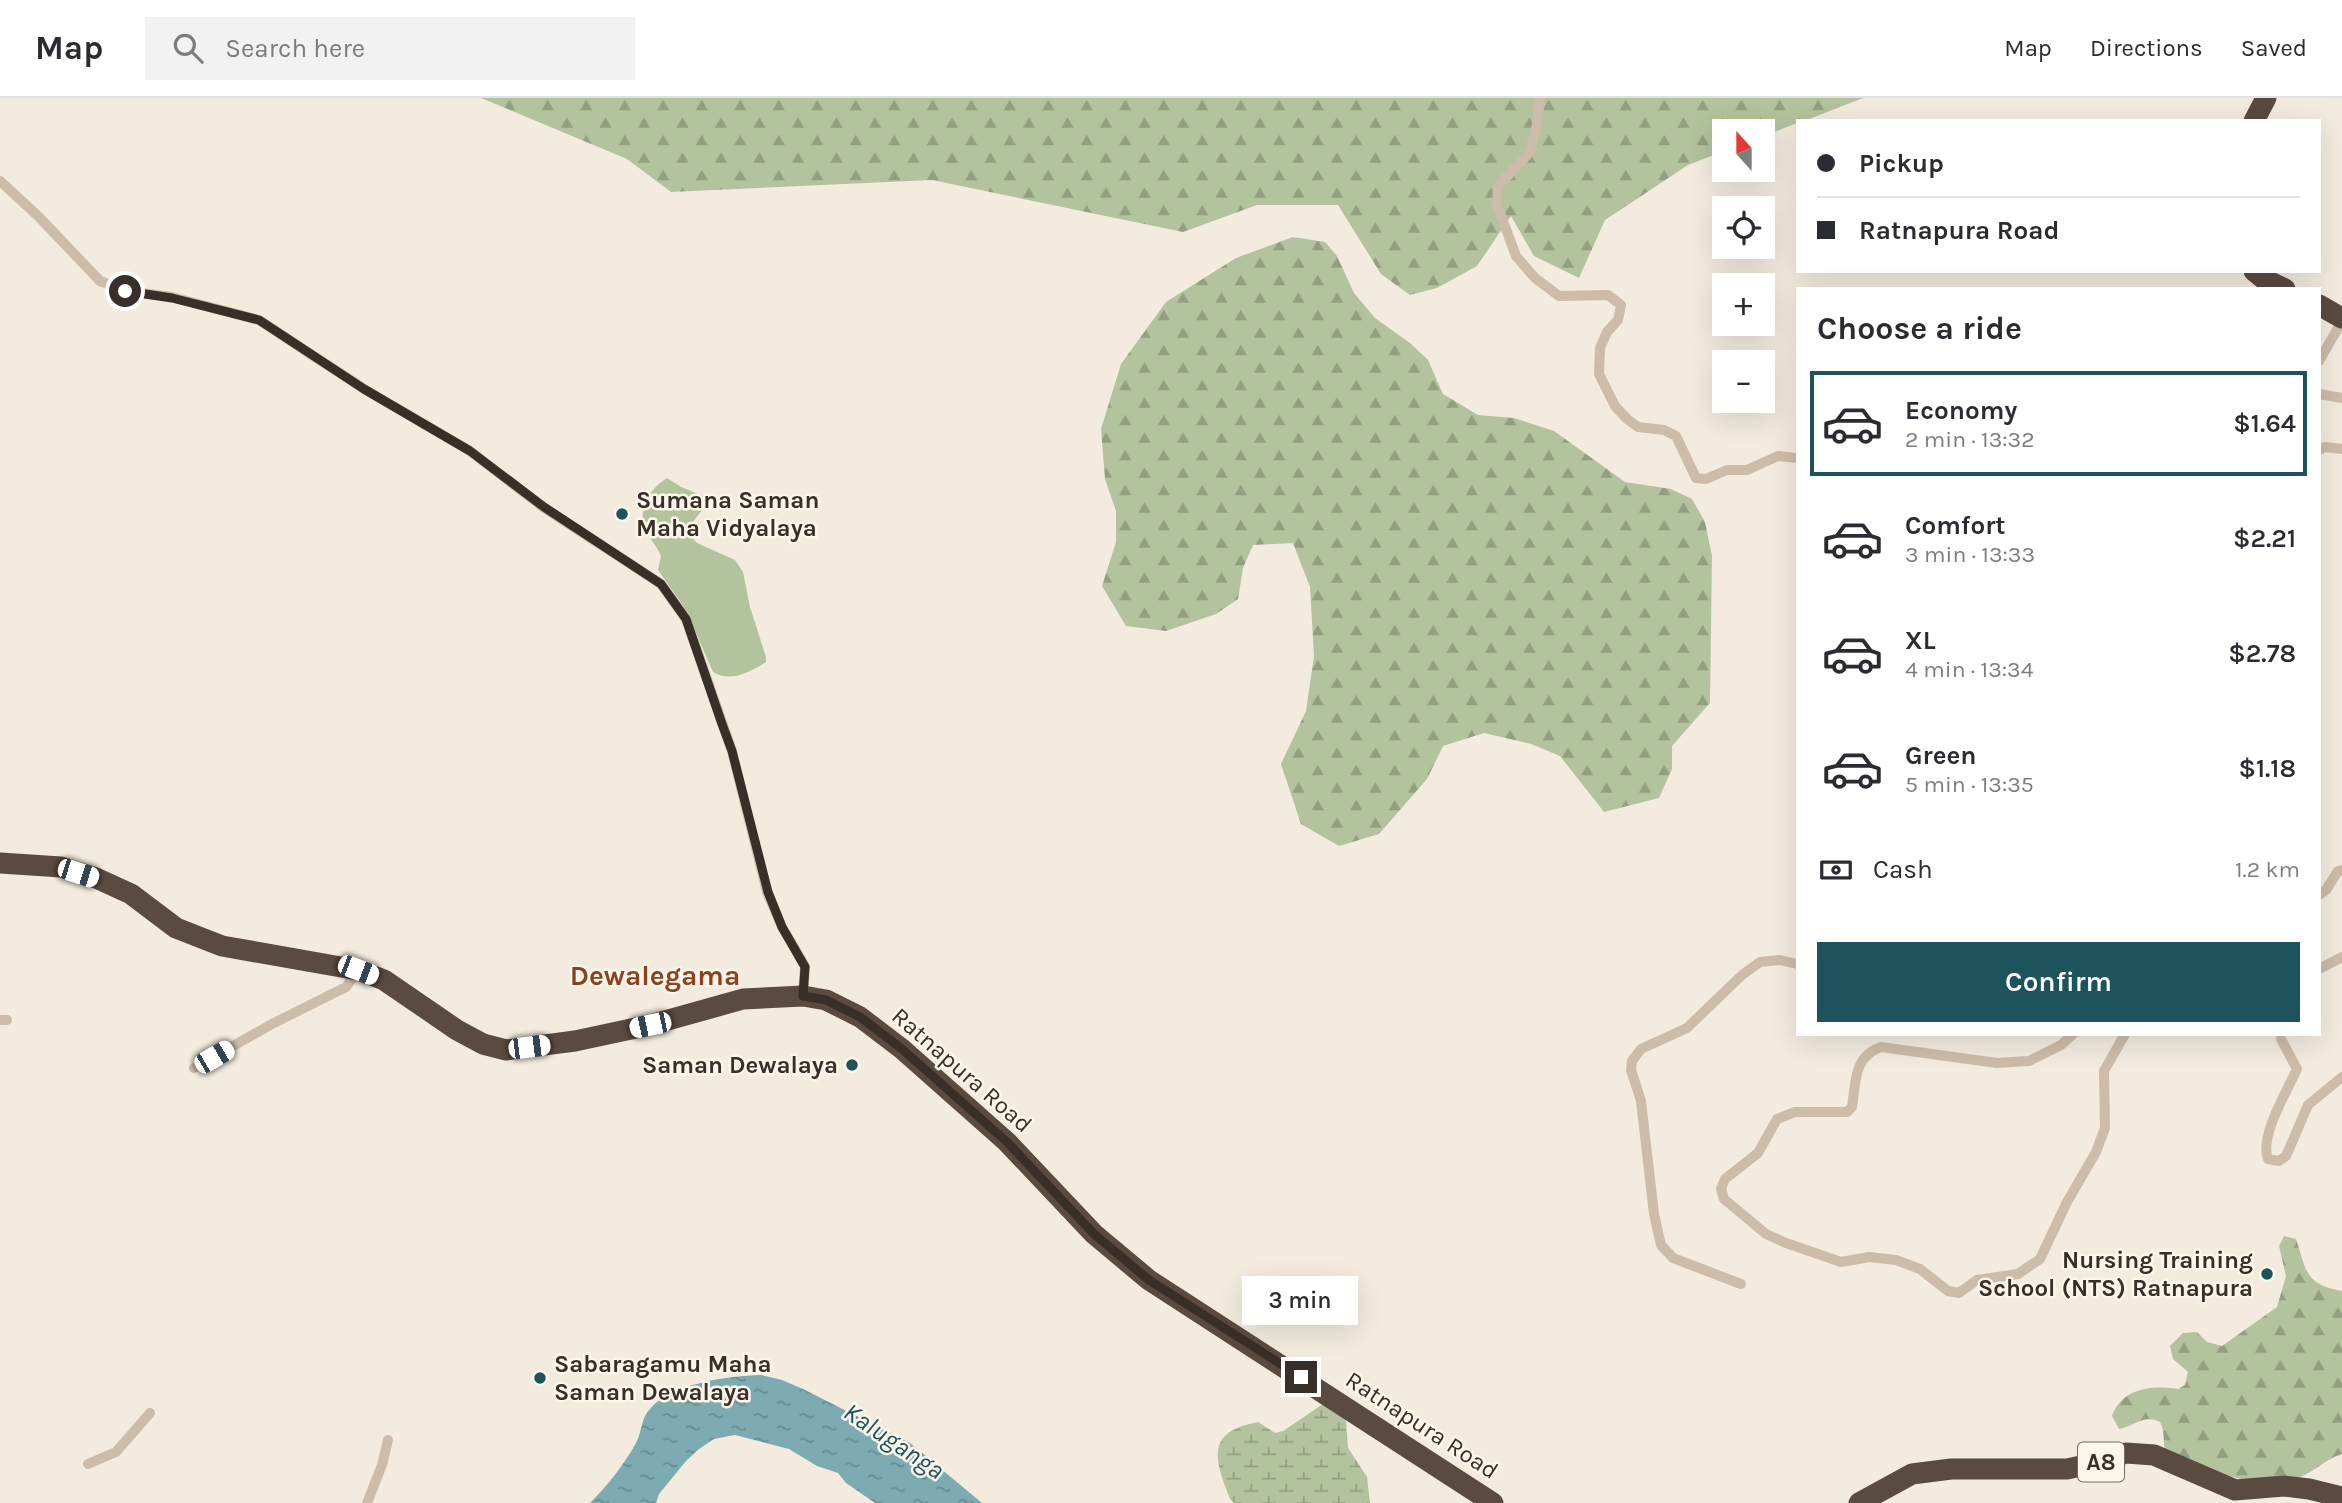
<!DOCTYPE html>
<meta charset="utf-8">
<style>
body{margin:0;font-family:Karla,sans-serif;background:#f2f2f3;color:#2b2b33;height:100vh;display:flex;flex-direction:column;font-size:26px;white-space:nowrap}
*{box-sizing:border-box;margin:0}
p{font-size:23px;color:#7c7c81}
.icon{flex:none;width:38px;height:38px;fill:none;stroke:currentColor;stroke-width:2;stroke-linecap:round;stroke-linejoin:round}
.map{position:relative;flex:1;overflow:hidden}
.panel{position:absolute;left:1796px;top:189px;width:525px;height:749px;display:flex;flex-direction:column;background:#fff;border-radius:0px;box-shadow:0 7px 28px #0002}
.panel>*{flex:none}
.hud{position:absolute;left:1796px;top:21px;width:525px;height:154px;border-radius:0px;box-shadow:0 7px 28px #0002;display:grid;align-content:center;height:154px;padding:0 21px;background:#fff}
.needle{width:46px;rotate:339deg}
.controls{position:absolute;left:1712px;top:21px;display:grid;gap:14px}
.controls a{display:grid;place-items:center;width:63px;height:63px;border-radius:0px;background:#fff;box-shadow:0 7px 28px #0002;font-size:35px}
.end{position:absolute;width:32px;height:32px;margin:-16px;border:9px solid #392f29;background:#fff;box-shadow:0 0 0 4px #fff}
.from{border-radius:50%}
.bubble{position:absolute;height:49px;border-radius:0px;background:#fff;box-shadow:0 7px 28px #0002;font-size:23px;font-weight:600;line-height:49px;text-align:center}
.car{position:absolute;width:21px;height:42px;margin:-21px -10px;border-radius:9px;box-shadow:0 0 5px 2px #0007;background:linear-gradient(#fff 24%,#345 0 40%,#fff 0 76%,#345 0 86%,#fff 0)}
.hud b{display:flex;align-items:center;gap:24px;height:66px;font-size:26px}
.hud b+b{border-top:2px solid #e1e1e2}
.hud i{width:18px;height:18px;background:#2b2b33}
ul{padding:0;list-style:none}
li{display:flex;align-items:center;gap:21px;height:105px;margin:0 14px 10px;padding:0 7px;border:4px solid transparent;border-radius:0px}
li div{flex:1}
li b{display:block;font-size:26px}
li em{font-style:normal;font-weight:600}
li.selected{border-color:#1d535c}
li>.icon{width:63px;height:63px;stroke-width:1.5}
h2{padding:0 21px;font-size:32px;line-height:84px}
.pay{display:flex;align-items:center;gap:18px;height:77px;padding:0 21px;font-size:26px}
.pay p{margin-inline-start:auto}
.action{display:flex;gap:14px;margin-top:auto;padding:14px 21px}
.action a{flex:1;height:80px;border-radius:0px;background:#1d535c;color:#fff;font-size:28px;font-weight:600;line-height:80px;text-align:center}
header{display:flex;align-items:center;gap:42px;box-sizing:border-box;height:98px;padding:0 35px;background:#fff;border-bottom:2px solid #e1e1e2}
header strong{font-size:33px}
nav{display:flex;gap:38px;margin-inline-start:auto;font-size:24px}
.search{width:490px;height:63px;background:#f2f2f3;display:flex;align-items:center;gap:18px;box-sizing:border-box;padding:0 24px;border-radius:0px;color:#7c7c81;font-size:26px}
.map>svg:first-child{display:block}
.forest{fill:url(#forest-firs)}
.wetland{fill:url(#wetland-marsh)}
.park{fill:#b3c39d}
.water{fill:url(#water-ripples)}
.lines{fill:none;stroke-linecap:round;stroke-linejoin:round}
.street{stroke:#ccbca9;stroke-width:10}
.highway{stroke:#5a4a40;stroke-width:21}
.route{stroke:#392f29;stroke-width:9}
.poi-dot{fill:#1d535c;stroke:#fbf5eb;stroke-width:2.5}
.labels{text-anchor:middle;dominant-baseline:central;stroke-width:5;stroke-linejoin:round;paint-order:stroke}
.shield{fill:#fbf5eb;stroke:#736a63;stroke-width:2}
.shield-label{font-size:23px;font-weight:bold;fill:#392f29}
.poi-label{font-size:24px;font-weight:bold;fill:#392f29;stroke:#fbf5eb;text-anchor:start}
.street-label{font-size:24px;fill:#392f29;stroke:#fbf5eb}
.water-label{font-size:26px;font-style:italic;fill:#1d535c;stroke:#fbf5eb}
.quarter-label{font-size:28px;font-weight:bold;fill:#8b421f;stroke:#fbf5eb}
</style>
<header>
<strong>Map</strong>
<div class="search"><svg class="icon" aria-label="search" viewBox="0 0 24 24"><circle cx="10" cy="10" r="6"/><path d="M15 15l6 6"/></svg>Search here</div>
<nav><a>Map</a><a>Directions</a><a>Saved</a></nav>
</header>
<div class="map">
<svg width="2342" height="1405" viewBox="0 0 2342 1405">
<defs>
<pattern id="forest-firs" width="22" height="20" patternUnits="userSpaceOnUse" patternTransform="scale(1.75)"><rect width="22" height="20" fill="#b3c39d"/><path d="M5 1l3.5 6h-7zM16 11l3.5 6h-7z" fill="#939f80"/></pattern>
<pattern id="wetland-marsh" width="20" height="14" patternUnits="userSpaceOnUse" patternTransform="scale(1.75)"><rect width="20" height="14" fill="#b3c39d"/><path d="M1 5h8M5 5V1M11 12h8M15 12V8" fill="none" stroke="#939f80"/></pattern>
<pattern id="water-ripples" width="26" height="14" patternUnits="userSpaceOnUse" patternTransform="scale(1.75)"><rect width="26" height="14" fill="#7cabb2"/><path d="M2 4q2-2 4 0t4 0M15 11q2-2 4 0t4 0" fill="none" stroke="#678c91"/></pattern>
</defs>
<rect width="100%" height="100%" fill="#f3ebde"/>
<path class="forest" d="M481 0H1863L1804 23H1797V25L1762 39V33H1724V53L1688 67 1605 122 1579 180 1534 158 1511 118 1477 168 1437 190 1410 197 1381 176 1338 107H1257L1183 134 932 82 671 94 627 61Z
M1293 139 1325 144 1337 158 1354 195 1375 220 1410 245 1428 262 1443 296 1478 317 1514 320 1554 333 1625 384 1671 391 1692 401 1705 424 1712 458 1710 605 1672 648V671L1659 700 1604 714 1560 658 1531 646 1484 635 1443 648 1427 681 1379 736 1339 748 1301 726 1281 666 1306 613 1314 558 1310 489 1293 445 1253 447 1243 470 1238 501 1216 516 1166 533 1126 528 1102 488 1116 444V413L1105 381 1101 331 1121 266 1166 204 1236 160Z
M2284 1138 2296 1141C2307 1173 2304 1186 2342 1193V1356C2325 1361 2311 1377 2294 1381 2249 1391 2206 1371 2166 1355 2162 1344 2166 1335 2160 1324 2143 1316 2135 1328 2119 1331L2112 1318C2122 1290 2152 1287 2178 1291L2185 1287 2188 1274 2173 1261 2170 1248 2183 1235 2197 1234 2207 1244 2222 1248 2277 1209 2286 1178 2279 1148Z"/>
<path class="wetland" d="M1323 1306 1339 1314 1346 1323 1348 1350 1367 1379 1370 1405H1234L1230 1401C1215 1362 1204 1334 1258 1324L1275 1335 1283 1333Z"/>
<path class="park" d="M667 380 681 389 703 398 705 408 690 428 691 438 697 445 735 462 743 474 750 509 766 559V564C751 574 730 585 713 574L686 512 658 472 661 458C657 448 647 437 644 428 639 407 650 391 667 380Z"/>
<path class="water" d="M761 1277 782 1282 803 1291 910 1345 982 1405H875L846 1385 838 1375 817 1368 789 1351 735 1337 714 1341 699 1351 686 1363 659 1396 656 1405H590C608 1387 623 1368 636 1345 642 1334 641 1320 650 1311 672 1285 729 1278 761 1277Z"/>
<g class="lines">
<path class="street" d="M1540 0 1537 27 1529 55 1498 88 1497 107 1516 158 1535 180 1559 198 1608 197 1621 207 1618 222 1607 234 1600 250 1599 276 1615 308 1627 321 1638 329 1664 332 1676 338 1696 380 1706 381 1727 372H1747L1778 358 1797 360
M0 83 38 118 100 183 125 193 172 199 259 222 364 291 470 353 543 409 661 486 686 521 732 653 767 794 782 829 805 868 803 898
M2319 263 2342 223
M2319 296 2342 300
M2319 352 2325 349 2342 351
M2319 797 2326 792 2338 773 2342 772
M2319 871 2342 859
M0 922H7
M2073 936 2061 947 2029 963 1997 965 1881 949C1853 959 1856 984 1852 1009L1847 1014H1795L1777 1021 1758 1055 1725 1081 1721 1091 1724 1101 1766 1136 1786 1145 1841 1164 1869 1159 1896 1162 1920 1171 1948 1193 1959 1195 1977 1182 2018 1176 2040 1161 2067 1104 2096 1054 2105 1030 2104 973 2125 936
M2281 941 2297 971C2287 993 2259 1039 2268 1061L2279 1063 2286 1058 2308 1007 2342 979
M194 970 272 926 346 889 358 872
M1741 1186 1673 1160 1661 1147 1654 1116 1641 1003 1631 972 1632 963 1641 951 1687 930 1742 877 1760 864 1780 862 1797 866
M88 1366 116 1354 150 1315
M367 1405 382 1367 388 1342"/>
<path class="highway" d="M2254 23 2266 0
M2254 173 2264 181 2285 191
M2319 207 2342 220
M0 765 61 769 96 780 131 796 176 830 222 848 358 872 384 882 457 932 483 946 506 952 575 943 650 927 743 901 803 898 826 902 860 919 902 951 1007 1044 1094 1136 1149 1182 1493 1405
M1859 1405 1912 1376 1951 1371H2067L2104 1363 2126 1355 2154 1357 2235 1392 2284 1388 2309 1391 2342 1399"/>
</g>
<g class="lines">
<path class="route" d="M125 193 172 200 259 222 364 291 470 353 544 409 661 486 686 521 722 626 732 653 768 794 782 829 805 869 803 898 826 902 860 919 902 951 1007 1044 1094 1136 1149 1182 1301 1279"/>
</g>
<g class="poi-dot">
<circle cx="622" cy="416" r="7"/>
<circle cx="852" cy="967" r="7"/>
<circle cx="2267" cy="1176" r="7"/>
<circle cx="540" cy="1280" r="7"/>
</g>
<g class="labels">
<rect class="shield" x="2078" y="1344.5" width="46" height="39" rx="5"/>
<g class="shield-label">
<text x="2101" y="1364">A8</text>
</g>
<g class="poi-label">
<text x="636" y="402">Sumana Saman<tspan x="636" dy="28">Maha Vidyalaya</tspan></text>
<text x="838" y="967" text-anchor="end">Saman Dewalaya</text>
<text x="2253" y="1162" text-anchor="end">Nursing Training<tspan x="2253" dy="28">School (NTS) Ratnapura</tspan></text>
<text x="554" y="1266">Sabaragamu Maha<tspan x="554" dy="28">Saman Dewalaya</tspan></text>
</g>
<g class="street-label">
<text transform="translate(962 972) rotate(41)">Ratnapura Road</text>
<text transform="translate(1422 1327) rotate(33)">Ratnapura Road</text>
</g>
<g class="water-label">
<text transform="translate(894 1343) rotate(34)">Kaluganga</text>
</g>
<g class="quarter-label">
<text x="655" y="877">Dewalegama</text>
</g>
</g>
</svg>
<div class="controls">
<a><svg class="needle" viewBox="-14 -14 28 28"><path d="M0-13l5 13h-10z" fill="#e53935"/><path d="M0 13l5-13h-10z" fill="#7c7c81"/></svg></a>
<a><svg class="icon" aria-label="locate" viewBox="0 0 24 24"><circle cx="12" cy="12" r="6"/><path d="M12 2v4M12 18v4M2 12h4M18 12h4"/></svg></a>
<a>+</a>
<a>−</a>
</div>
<i class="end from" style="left:125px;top:193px"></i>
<i class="end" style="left:1301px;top:1279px"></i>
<div class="bubble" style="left:1242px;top:1178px;width:116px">3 min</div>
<i class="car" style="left:78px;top:775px;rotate:108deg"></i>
<i class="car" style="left:358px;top:872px;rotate:111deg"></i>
<i class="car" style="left:650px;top:927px;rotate:258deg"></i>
<i class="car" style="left:529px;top:949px;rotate:83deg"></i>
<i class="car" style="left:214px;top:959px;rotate:60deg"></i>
<div class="hud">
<b><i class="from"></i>Pickup</b>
<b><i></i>Ratnapura Road</b>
</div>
<section class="panel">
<h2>Choose a ride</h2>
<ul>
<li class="selected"><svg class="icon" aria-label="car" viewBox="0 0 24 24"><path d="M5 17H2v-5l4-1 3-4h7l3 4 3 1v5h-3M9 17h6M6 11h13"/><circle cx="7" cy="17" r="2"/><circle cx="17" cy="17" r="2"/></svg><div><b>Economy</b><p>2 min · 13:32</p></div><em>$1.64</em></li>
<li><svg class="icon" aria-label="car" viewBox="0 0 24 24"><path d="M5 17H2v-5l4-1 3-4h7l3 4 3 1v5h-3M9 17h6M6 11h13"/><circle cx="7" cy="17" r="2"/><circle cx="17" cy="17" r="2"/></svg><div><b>Comfort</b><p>3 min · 13:33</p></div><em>$2.21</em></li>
<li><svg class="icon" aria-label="car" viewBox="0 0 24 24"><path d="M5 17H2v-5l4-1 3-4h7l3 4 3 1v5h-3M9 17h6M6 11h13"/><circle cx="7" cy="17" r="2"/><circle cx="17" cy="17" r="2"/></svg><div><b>XL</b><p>4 min · 13:34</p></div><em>$2.78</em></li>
<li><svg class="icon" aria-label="car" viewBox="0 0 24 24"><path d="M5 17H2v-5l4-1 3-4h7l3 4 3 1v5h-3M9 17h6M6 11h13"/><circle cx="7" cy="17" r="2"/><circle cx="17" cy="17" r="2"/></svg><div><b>Green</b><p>5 min · 13:35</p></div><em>$1.18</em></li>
</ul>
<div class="pay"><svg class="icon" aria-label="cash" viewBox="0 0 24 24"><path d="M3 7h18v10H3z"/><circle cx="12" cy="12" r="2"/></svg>Cash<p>1.2 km</p></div>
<div class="action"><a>Confirm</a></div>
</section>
</div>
